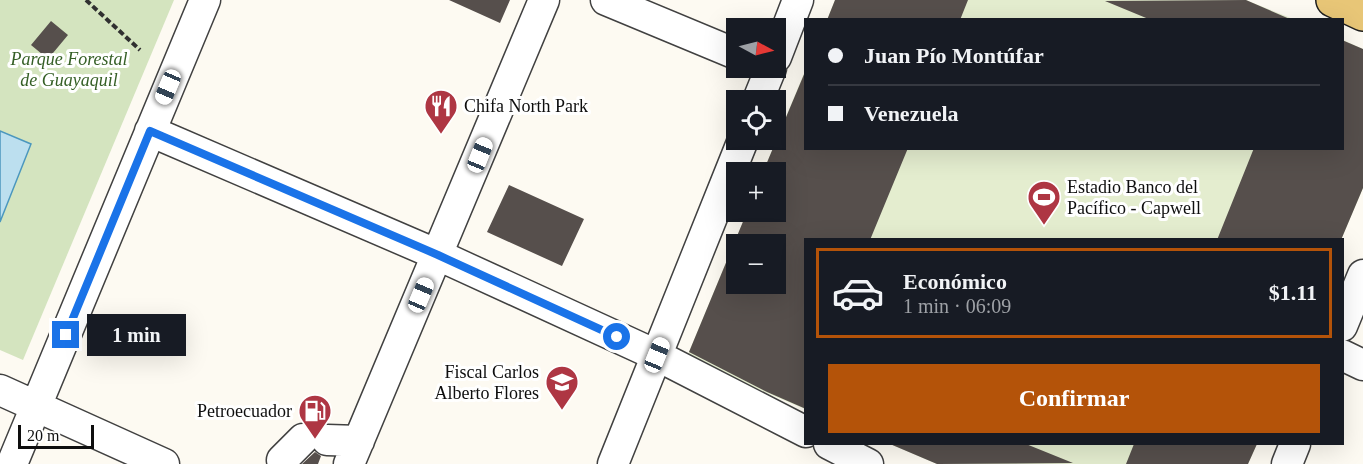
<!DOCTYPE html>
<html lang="es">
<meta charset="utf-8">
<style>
body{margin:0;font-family:Georgia,serif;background:#242831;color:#f1f3f6;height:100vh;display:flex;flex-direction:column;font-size:22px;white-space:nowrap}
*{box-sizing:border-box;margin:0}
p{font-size:20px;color:#9ea1a6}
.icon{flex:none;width:33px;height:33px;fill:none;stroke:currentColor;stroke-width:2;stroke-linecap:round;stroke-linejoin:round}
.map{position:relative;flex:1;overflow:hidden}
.panel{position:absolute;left:804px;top:238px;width:540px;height:207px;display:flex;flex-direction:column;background:#171b24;border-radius:0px;box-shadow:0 6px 24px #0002}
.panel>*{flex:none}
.banner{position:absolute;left:804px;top:18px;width:540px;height:132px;border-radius:0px;box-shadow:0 6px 24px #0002;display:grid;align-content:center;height:132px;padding:0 24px;background:#171b24}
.needle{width:39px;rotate:97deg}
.fabs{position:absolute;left:726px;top:18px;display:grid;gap:12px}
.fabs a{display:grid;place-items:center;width:60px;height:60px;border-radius:0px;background:#171b24;box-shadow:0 6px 24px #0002;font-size:30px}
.scale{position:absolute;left:18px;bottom:15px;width:76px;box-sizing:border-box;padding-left:6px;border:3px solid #0e0e0e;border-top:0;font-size:16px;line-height:21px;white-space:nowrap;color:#0e0e0e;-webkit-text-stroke:4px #fff;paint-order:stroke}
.end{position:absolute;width:27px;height:27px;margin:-14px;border:8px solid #1a73e8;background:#fff;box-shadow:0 0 0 3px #fff}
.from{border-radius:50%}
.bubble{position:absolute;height:42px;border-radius:0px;background:#171b24;box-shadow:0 6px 24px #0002;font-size:20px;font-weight:800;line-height:42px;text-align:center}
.car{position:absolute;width:18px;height:36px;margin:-18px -9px;border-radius:8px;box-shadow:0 0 4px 2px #0007;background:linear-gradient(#fff 24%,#345 0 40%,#fff 0 76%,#345 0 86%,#fff 0)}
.banner b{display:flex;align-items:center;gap:21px;height:57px;font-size:22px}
.banner b+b{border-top:2px solid #363941}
.banner i{width:15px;height:15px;background:#f1f3f6}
ul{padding:10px 0 0;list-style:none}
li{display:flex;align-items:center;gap:18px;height:90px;margin:0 12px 9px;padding:0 12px;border:3px solid transparent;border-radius:0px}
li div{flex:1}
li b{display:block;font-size:22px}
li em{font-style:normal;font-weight:800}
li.on{border-color:#b45309}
li>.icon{width:54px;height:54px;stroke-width:1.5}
.action{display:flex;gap:12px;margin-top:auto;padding:12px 24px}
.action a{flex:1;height:69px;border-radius:0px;background:#b45309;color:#fff;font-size:24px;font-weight:800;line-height:69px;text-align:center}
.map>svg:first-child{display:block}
.green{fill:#d4e4bf}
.pitch{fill:#e4edcf;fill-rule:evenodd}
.water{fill:#bcdfef;stroke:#4b97be;stroke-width:1.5}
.building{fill:#564f4c;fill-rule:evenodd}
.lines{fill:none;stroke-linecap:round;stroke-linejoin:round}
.minor-casing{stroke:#414141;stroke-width:33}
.major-casing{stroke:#1f1f1f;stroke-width:36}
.path{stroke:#303030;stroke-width:4;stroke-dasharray:6 3;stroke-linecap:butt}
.minor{stroke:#fff;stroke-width:30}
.major{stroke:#e8c677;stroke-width:33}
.route{stroke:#1a73e8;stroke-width:8}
.labels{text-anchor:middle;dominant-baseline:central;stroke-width:6;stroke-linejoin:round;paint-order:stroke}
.park-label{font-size:18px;font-style:italic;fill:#355f26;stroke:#fff}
.poi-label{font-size:18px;fill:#0e0e0e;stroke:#fff;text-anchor:start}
</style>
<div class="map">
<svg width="1363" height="464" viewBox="0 0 1363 464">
<rect width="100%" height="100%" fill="#fdfaf2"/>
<path class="green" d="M0 0H174L23 360 0 350Z"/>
<path class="pitch" d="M835 0H1246L1293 19 827 20Z
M1343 40 1363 49V188L1341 240H806L805 409 686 359 747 212H776V172H763L805 71 806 148H1342ZM736 244H776V284H736Z
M890 444H1257L1248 464H937Z"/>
<path class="water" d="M0 131 31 144 0 222Z"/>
<path class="building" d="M449 0H510L500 23Z
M835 0H968L960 20H827Z
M1246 0 1292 20H1151L1105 1Z
M51 21 68 35 48 59 31 45Z
M1342 40 1363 49V188L1341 240H1217L1254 148H1342Z
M805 72 806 148H908L870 240H806V409L767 392 689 352 747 212H776V172H763ZM736 244H776V284H736Z
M509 185 584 219 562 266 487 232Z
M890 444H1026L1073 463 937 464Z
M1134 444H1257L1248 464H1126Z
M315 452 321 456 318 464H302Z"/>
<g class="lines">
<g class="minor-casing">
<path id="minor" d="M606 0 736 54
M776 57 798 0
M758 100 771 68
M150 131 438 255 656 355 806 432
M1342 326 1363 275
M1342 355 1363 365
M0 390 164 464
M327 440 359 441
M829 444 868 464
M282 460 303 439
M12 464 205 0
M349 464 544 0
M613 464 743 140
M1287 464 1295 444"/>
</g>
<g class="major-casing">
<path id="major" d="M1333 0 1363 14"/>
</g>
<path class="path" d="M86 0 140 50"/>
<use href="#minor" class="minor"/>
<use href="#major" class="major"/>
</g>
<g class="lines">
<path class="route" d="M66 335 150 131 438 255 617 337"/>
</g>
<defs>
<g id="restaurant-pin" transform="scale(1.725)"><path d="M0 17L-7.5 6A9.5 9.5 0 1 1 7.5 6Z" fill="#ae3643" stroke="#fff"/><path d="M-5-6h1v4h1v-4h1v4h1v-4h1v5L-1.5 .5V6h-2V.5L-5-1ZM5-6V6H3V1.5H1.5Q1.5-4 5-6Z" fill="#fff"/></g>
<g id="stadium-pin" transform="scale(1.725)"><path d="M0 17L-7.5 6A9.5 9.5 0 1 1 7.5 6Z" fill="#ae3643" stroke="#fff"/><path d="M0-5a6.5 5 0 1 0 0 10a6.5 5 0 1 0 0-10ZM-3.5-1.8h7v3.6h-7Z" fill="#fff"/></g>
<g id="school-pin" transform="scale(1.725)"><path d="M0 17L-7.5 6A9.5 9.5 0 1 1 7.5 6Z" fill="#ae3643" stroke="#fff"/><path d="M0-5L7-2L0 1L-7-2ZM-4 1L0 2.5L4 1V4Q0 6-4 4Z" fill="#fff"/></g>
<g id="fuel-pin" transform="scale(1.725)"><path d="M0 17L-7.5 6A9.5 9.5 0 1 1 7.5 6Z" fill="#ae3643" stroke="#fff"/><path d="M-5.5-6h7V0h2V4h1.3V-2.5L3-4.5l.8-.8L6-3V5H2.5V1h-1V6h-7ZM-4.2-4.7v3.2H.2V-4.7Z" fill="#fff"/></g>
</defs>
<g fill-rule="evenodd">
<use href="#restaurant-pin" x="441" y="106"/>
<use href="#stadium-pin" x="1044" y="197"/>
<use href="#school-pin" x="562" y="382"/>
<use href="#fuel-pin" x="315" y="411"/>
</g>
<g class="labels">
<g class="park-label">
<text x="69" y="59">Parque Forestal<tspan x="69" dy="21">de Guayaquil</tspan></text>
</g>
<g class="poi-label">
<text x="464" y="106">Chifa North Park</text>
<text x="1067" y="187">Estadio Banco del<tspan x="1067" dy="21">Pacífico - Capwell</tspan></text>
<text x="539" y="372" text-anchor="end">Fiscal Carlos<tspan x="539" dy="21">Alberto Flores</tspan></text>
<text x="292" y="411" text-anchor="end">Petroecuador</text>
</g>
</g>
</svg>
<div class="fabs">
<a><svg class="needle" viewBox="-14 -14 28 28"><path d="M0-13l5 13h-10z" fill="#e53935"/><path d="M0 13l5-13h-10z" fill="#9ea1a6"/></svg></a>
<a><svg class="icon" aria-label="locate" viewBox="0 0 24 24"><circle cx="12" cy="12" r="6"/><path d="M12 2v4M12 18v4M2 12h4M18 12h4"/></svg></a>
<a>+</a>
<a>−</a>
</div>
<div class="scale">20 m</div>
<i class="end from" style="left:617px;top:337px"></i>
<i class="end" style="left:66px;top:335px"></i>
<div class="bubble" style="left:87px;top:314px;width:99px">1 min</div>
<i class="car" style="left:168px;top:87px;rotate:203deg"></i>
<i class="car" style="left:480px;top:155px;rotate:22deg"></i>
<i class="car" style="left:421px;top:295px;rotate:23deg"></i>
<i class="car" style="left:657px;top:355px;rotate:22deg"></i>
<div class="banner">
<b><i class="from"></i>Juan Pío Montúfar</b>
<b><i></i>Venezuela</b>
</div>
<section class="panel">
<ul>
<li class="on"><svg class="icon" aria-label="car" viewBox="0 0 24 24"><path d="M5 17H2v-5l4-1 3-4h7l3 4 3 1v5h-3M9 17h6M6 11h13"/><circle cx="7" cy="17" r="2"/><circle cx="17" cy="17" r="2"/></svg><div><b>Económico</b><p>1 min · 06:09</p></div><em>$1.11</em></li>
</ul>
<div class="action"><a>Confirmar</a></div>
</section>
</div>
